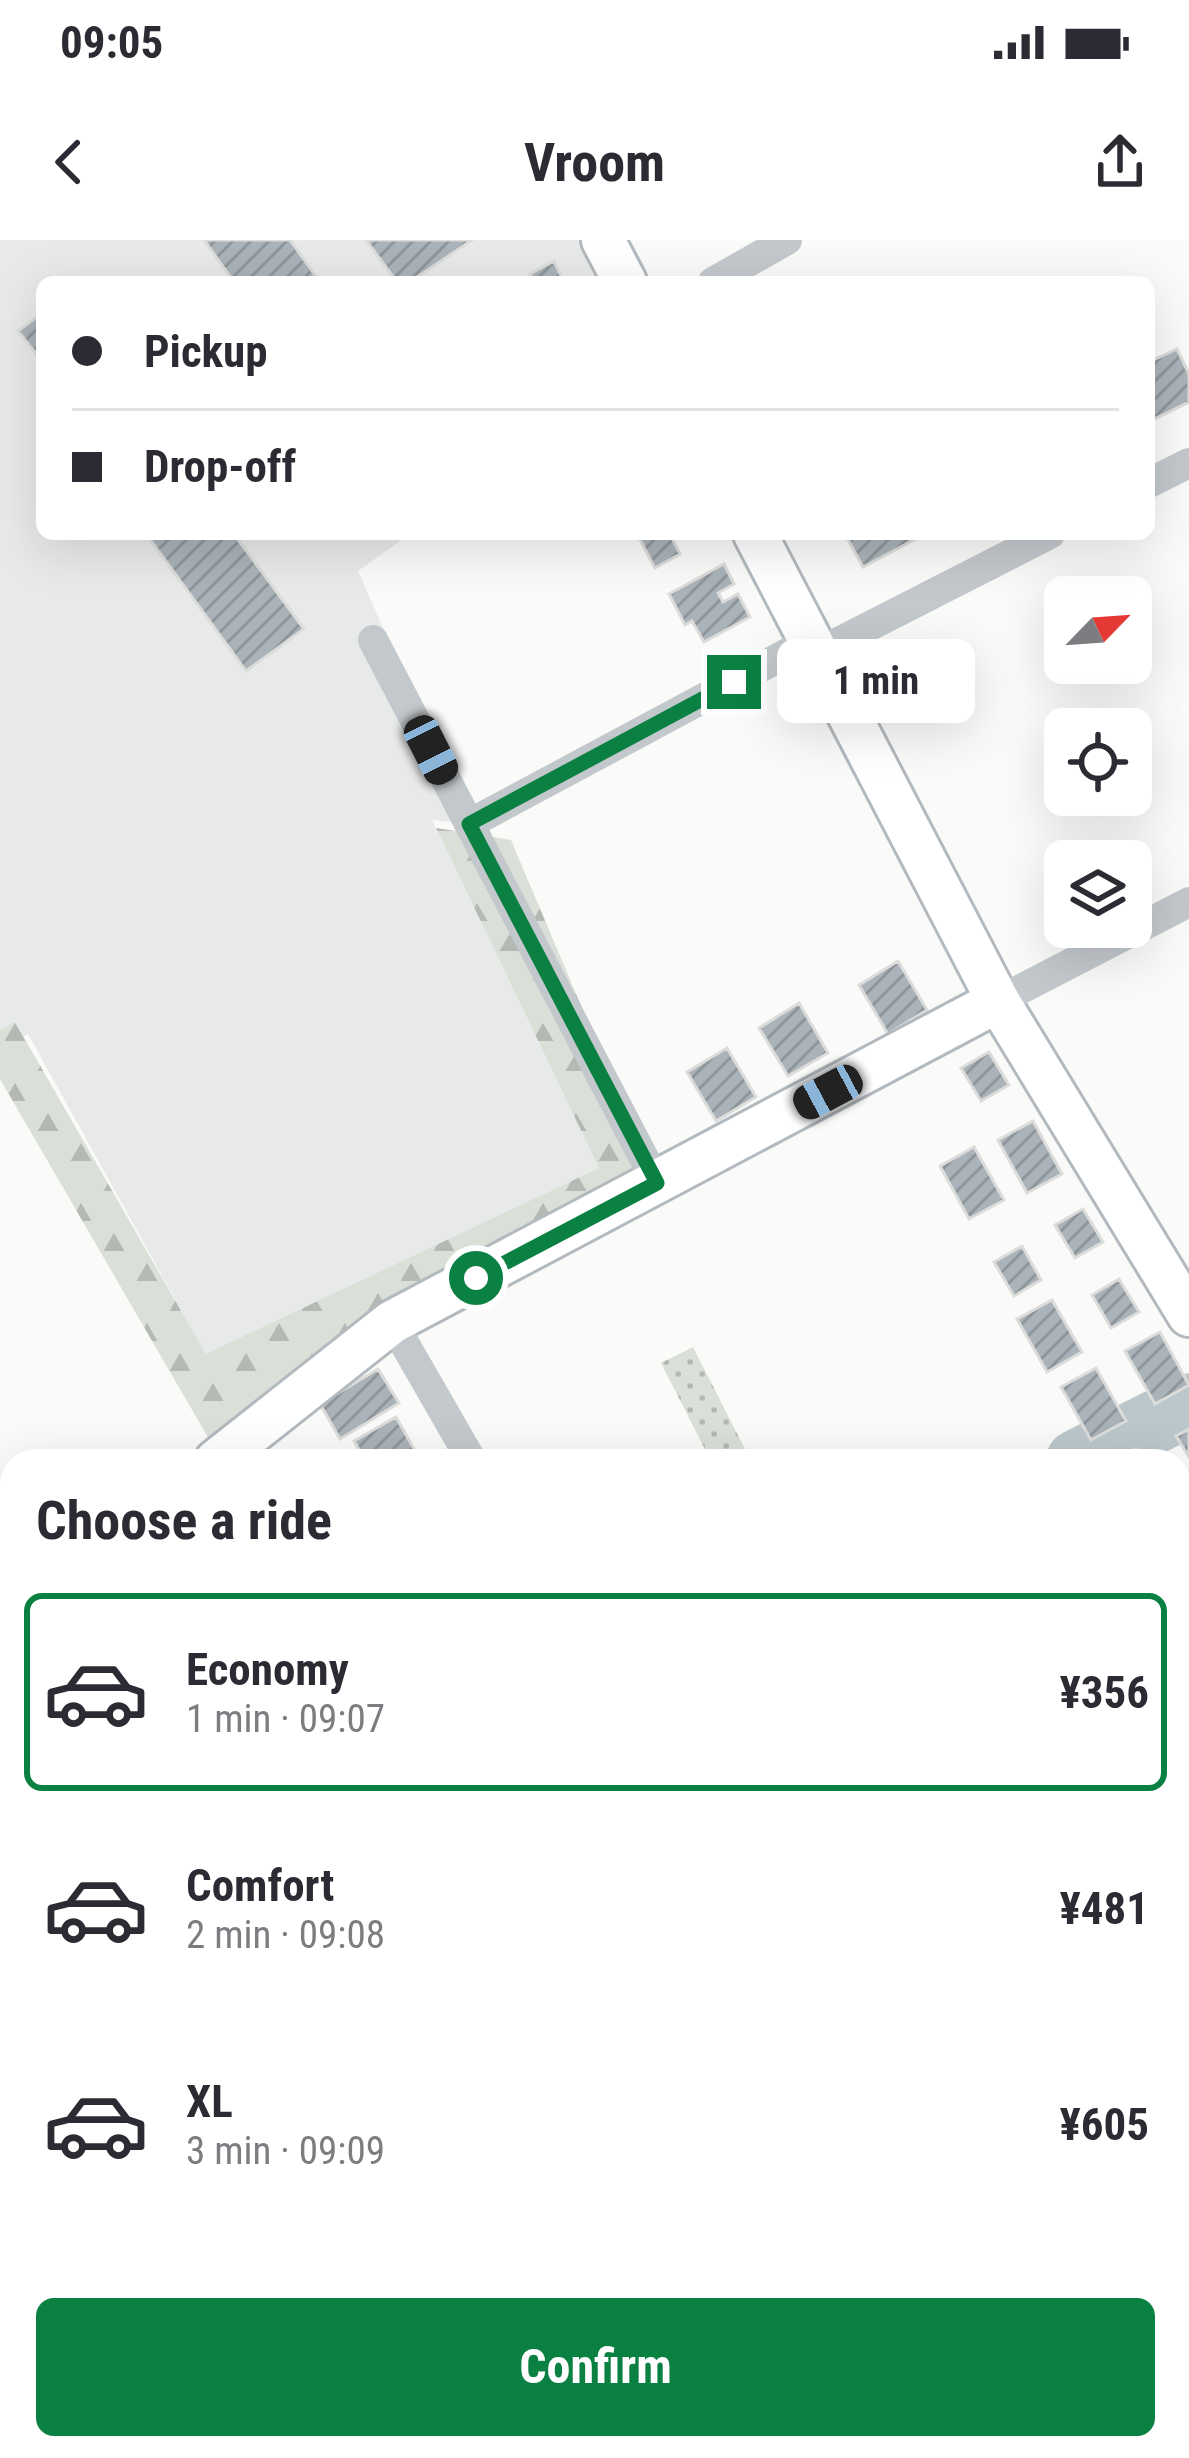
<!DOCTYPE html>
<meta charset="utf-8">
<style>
body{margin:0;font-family:"Roboto Condensed",sans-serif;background:#f2f2f3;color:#2b2b33;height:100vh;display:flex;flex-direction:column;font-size:45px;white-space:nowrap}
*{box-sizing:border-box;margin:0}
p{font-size:39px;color:#7c7c81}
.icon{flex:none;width:66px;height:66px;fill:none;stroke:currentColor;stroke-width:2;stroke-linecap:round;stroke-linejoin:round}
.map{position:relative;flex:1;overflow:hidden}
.panel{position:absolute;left:0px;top:1209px;width:1191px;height:1011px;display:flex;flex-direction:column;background:#fff;border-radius:36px 36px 0 0;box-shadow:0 12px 48px #0002}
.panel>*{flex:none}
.hud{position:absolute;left:36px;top:36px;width:1119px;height:264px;border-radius:18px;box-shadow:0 12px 48px #0002;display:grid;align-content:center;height:264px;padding:0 36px;background:#fff}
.needle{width:78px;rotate:65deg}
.fabs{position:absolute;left:1044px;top:336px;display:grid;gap:24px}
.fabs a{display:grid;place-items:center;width:108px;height:108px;border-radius:18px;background:#fff;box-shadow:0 12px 48px #0002;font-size:60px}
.end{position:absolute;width:54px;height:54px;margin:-27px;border:15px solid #0b8043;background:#fff;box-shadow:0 0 0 6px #fff}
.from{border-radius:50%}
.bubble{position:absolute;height:84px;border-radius:18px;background:#fff;box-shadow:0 12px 48px #0002;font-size:39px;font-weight:700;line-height:84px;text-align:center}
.car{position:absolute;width:36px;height:72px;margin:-36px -18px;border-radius:15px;box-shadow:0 0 9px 3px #0007;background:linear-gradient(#222 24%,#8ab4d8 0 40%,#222 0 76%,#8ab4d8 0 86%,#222 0)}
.hud b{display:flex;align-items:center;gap:42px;height:114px;font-size:45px}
.hud b+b{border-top:3px solid #e1e1e2}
.hud i{width:30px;height:30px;background:#2b2b33}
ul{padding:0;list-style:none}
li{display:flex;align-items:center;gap:36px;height:198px;margin:0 24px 18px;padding:0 12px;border:6px solid transparent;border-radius:18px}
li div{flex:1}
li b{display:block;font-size:45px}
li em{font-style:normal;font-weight:700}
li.selected{border-color:#0b8043}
li>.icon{width:108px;height:108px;stroke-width:1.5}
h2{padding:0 36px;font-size:54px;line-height:144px}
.button{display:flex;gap:24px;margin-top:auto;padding:24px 36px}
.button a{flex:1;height:138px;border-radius:18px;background:#0b8043;color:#fff;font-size:48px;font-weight:700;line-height:138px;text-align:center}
.status{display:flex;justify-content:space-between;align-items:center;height:84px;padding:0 60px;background:#fff;direction:ltr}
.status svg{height:33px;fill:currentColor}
header{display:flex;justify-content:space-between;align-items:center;height:156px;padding:0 36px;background:#fff;font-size:54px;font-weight:700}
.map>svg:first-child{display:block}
.built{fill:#e8e9e9}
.grass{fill:url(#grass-dots)}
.forest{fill:url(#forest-firs)}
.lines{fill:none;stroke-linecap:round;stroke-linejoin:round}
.river{stroke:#bbc7cb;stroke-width:63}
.building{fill:url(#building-hatch);stroke:#dcdcda;stroke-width:3}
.secondary-casing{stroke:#b3babf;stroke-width:48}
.street{stroke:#c3c8cc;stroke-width:30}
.secondary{stroke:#fff;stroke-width:42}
.route{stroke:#0b8043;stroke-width:15}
</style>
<div class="status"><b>09:05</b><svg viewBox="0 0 49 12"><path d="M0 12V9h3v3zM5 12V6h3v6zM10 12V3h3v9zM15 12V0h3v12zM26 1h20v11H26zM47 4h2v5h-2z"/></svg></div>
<header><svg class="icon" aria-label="back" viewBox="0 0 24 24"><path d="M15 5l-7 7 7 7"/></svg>Vroom<svg class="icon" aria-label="share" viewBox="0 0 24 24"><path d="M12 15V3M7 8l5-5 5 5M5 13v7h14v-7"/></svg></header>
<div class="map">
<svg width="1189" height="2218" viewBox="0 0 1189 2218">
<defs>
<pattern id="grass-dots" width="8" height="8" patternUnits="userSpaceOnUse" patternTransform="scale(3)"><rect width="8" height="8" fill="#dadfd7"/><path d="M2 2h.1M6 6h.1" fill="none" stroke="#b4b9b4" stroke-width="1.8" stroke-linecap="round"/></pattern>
<pattern id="forest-firs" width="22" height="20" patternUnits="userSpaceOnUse" patternTransform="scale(3)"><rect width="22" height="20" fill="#dadfd7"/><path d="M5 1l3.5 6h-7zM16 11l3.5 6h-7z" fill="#b4b9b4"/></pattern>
<pattern id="building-hatch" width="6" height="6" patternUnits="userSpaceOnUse" patternTransform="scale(3)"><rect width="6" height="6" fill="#aab3b9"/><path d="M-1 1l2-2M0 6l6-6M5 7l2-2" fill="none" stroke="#8e969c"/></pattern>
</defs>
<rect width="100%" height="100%" fill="#fafaf8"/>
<path class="built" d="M0 0H603L602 42H42V294H410L358 331 469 584 432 580 599 928 206 1115 28 794 0 807Z"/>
<path class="grass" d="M693 1107 751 1221H711L661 1123Z"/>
<path class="forest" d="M436 588 511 600 650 929 392 1082 220 1218 0 839V791L15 782 206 1114 599 928Z"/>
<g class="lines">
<path class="river" d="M1077 1221 1189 1165
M0 2211 12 2205"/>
</g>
<path class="building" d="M204 0H290L320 42H234Z
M366 0H472L410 42H397Z
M554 21 564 42H534L530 34Z
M42 73V121L18 91Z
M1177 109 1189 134V162L1150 181 1149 122Z
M146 294H234L304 389 246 431Z
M637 294H670L680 314 655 328Z
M845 294H925L863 327Z
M724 324 734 344 718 353 723 362 738 354 750 377 704 402 692 381 685 385 669 354Z
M898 721 927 770 888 794 859 745Z
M799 763 828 813 788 836 759 788Z
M727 808 756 857 716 881 687 832Z
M989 812 1009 845 981 861 961 828Z
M1033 881 1062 934 1027 953 998 900Z
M974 907 1004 960 969 979 940 926Z
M1083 969 1103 1002 1075 1018 1055 985Z
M1022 1006 1041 1040 1014 1056 994 1022Z
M1119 1039 1139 1072 1111 1088 1092 1055Z
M1052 1060 1082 1112 1047 1132 1017 1079Z
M1160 1092 1189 1145 1155 1164 1125 1111Z
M1096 1128 1126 1181 1091 1200 1061 1147Z
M378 1129 399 1163 340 1199 320 1164Z
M396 1177 415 1211 398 1221H366L354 1201Z
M1189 1189V1217L1176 1196Z
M1136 1209 1142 1221H1114Z
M1181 1297 1189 1310V1336L1179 1342Z
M12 1411V1454L0 1431V1419Z
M1189 1488V1555L1179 1537V1493Z
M1189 1917V1956L1179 1963V1925Z"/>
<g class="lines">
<g class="secondary-casing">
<path id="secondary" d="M603 0 625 42
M755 294 998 761 1189 1075
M216 1221 392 1082 998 761
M0 1393 12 1383"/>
</g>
<path class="street" d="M713 42 787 0
M1149 243 1189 223
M373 400 657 943
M817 413 1050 294
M469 584 810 401
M998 761 1189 662
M392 1082 472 1221
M1179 1622 1189 1617
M1179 2104 1189 2098
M247 2208 253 2218
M1040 2208 1043 2218"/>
<use href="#secondary" class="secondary"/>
</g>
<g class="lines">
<path class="route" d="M476 1038 657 943 469 584 734 442"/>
</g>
</svg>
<div class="fabs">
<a><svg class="needle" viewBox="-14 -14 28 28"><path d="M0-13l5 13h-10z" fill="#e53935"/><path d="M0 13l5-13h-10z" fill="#7c7c81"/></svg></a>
<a><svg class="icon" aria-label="locate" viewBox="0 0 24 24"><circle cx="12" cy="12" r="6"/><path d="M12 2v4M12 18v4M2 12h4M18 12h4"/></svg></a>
<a><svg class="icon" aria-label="layers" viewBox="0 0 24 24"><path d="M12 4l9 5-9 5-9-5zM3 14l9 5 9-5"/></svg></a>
</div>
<i class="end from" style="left:476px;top:1038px"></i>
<i class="end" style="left:734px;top:442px"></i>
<div class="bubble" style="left:777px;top:399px;width:198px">1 min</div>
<i class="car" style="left:431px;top:510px;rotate:153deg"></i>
<i class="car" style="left:828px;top:852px;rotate:242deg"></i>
<div class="hud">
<b><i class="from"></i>Pickup</b>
<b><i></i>Drop-off</b>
</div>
<section class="panel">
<h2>Choose a ride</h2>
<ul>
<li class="selected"><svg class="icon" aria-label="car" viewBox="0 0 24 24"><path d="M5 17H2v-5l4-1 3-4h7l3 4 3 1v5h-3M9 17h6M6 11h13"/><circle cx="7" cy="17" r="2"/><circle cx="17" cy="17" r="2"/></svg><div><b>Economy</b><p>1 min · 09:07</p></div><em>¥356</em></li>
<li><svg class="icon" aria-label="car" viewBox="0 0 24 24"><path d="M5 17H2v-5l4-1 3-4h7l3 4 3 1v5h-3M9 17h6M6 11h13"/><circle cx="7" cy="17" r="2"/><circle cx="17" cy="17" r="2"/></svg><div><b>Comfort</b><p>2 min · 09:08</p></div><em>¥481</em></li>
<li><svg class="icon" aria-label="car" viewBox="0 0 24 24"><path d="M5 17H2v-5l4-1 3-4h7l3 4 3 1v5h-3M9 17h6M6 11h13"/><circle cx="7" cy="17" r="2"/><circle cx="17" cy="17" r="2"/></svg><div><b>XL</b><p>3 min · 09:09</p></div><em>¥605</em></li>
</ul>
<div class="button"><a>Confirm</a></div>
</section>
</div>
